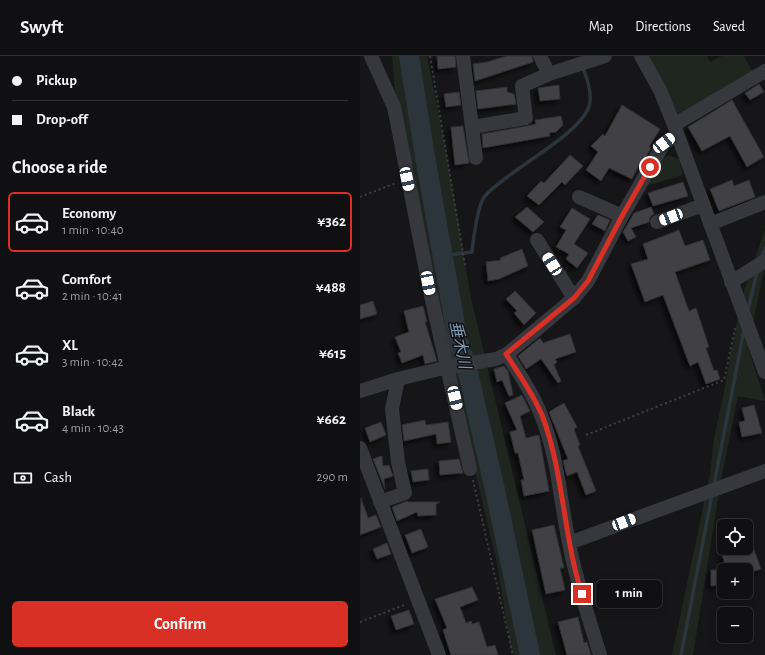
<!DOCTYPE html>
<meta charset="utf-8">
<style>
body{margin:0;font-family:"Alegreya Sans","Noto Sans JP",sans-serif;background:#19191b;color:#f1f3f6;height:100vh;display:flex;flex-direction:column;font-size:15px;white-space:nowrap}
*{box-sizing:border-box;margin:0}
p{font-size:13px;color:#9c9d9f}
.icon{flex:none;width:22px;height:22px;fill:none;stroke:currentColor;stroke-width:2;stroke-linecap:round;stroke-linejoin:round}
.map{position:relative;flex:1;overflow:hidden}
.panel{display:flex;flex-direction:column;background:#101012;width:360px}
.panel>*{flex:none}
.hud{display:grid;align-content:center;height:88px;padding:0 12px;background:#101012}
.tools{position:absolute;left:357px;top:463px;display:grid;gap:8px}
.tools a{display:grid;place-items:center;width:36px;height:36px;border-radius:6px;background:#101012;box-shadow:0 2px 10px #0003,0 0 0 1px #303032;font-size:20px}
.end{position:absolute;width:18px;height:18px;margin:-9px;border:5px solid #d93025;background:#fff;box-shadow:0 0 0 2px #fff}
.from{border-radius:50%}
.bubble{position:absolute;height:28px;border-radius:6px;background:#101012;box-shadow:0 2px 10px #0003,0 0 0 1px #303032;font-size:13px;font-weight:700;line-height:28px;text-align:center}
.car{position:absolute;width:12px;height:24px;margin:-12px -6px;border-radius:5px;box-shadow:0 0 3px 1px #0007;background:linear-gradient(#fff 24%,#345 0 40%,#fff 0 76%,#345 0 86%,#fff 0)}
.hud b{display:flex;align-items:center;gap:14px;height:38px;font-size:15px}
.hud b+b{border-top:1px solid #303032}
.hud i{width:10px;height:10px;background:#f1f3f6}
ul{padding:0;list-style:none}
li{display:flex;align-items:center;gap:12px;height:60px;margin:0 8px 6px;padding:0 4px;border:2px solid transparent;border-radius:6px}
li div{flex:1}
li b{display:block;font-size:15px}
li em{font-style:normal;font-weight:700}
li.selected{border-color:#d93025}
li>.icon{width:36px;height:36px;stroke-width:1.5}
h2{padding:0 12px;font-size:18px;line-height:48px}
.pay{display:flex;align-items:center;gap:10px;height:44px;padding:0 12px;font-size:15px}
.pay p{margin-inline-start:auto}
.button{display:flex;gap:8px;margin-top:auto;padding:8px 12px}
.button a{flex:1;height:46px;border-radius:6px;background:#d93025;color:#fff;font-size:16px;font-weight:700;line-height:46px;text-align:center}
header{display:flex;align-items:center;gap:24px;box-sizing:border-box;height:56px;padding:0 20px;background:#101012;border-bottom:1px solid #303032}
header strong{font-size:19px}
nav{display:flex;gap:22px;margin-inline-start:auto;font-size:14px}
main{display:flex;flex:1;min-height:0}
.map>svg:first-child{display:block}
.green{fill:#1e261f}
.water{fill:#2c353c}
.lines{fill:none;stroke-linecap:round;stroke-linejoin:round}
.stream{stroke:#2c353c;stroke-width:3.5}
.river{stroke:#2c353c;stroke-width:20}
.building{fill:#404145;stroke:#303034;filter:url(#shadow)}
.path{stroke:#3d3f44;stroke-width:2;stroke-dasharray:2 3;stroke-linecap:butt}
.minor{stroke:#37383d;stroke-width:14}
.route{stroke:#d93025;stroke-width:5}
.labels{text-anchor:middle;dominant-baseline:central;stroke-width:3;stroke-linejoin:round;paint-order:stroke}
.water-label{font-size:16px;font-style:italic;fill:#7f9bb3;stroke:#111113}
</style>
<header>
<strong>Swyft</strong>
<nav><a>Map</a><a>Directions</a><a>Saved</a></nav>
</header>
<main>
<section class="panel">
<div class="hud">
<b><i class="from"></i>Pickup</b>
<b><i></i>Drop-off</b>
</div>
<h2>Choose a ride</h2>
<ul>
<li class="selected"><svg class="icon" aria-label="car" viewBox="0 0 24 24"><path d="M5 17H2v-5l4-1 3-4h7l3 4 3 1v5h-3M9 17h6M6 11h13"/><circle cx="7" cy="17" r="2"/><circle cx="17" cy="17" r="2"/></svg><div><b>Economy</b><p>1 min · 10:40</p></div><em>¥362</em></li>
<li><svg class="icon" aria-label="car" viewBox="0 0 24 24"><path d="M5 17H2v-5l4-1 3-4h7l3 4 3 1v5h-3M9 17h6M6 11h13"/><circle cx="7" cy="17" r="2"/><circle cx="17" cy="17" r="2"/></svg><div><b>Comfort</b><p>2 min · 10:41</p></div><em>¥488</em></li>
<li><svg class="icon" aria-label="car" viewBox="0 0 24 24"><path d="M5 17H2v-5l4-1 3-4h7l3 4 3 1v5h-3M9 17h6M6 11h13"/><circle cx="7" cy="17" r="2"/><circle cx="17" cy="17" r="2"/></svg><div><b>XL</b><p>3 min · 10:42</p></div><em>¥615</em></li>
<li><svg class="icon" aria-label="car" viewBox="0 0 24 24"><path d="M5 17H2v-5l4-1 3-4h7l3 4 3 1v5h-3M9 17h6M6 11h13"/><circle cx="7" cy="17" r="2"/><circle cx="17" cy="17" r="2"/></svg><div><b>Black</b><p>4 min · 10:43</p></div><em>¥662</em></li>
</ul>
<div class="pay"><svg class="icon" aria-label="cash" viewBox="0 0 24 24"><path d="M3 7h18v10H3z"/><circle cx="12" cy="12" r="2"/></svg>Cash<p>290 m</p></div>
<div class="button"><a>Confirm</a></div>
</section>
<div class="map">
<svg width="405" height="599" viewBox="0 0 405 599">
<defs>
<filter id="shadow"><feDropShadow dx="-3.5" dy="3.5" stdDeviation="2" flood-color="#0009"/></filter>
</defs>
<rect width="100%" height="100%" fill="#161618"/>
<path class="green" d="M32 0H67L86 94 111 242 196 599H152L137 508 82 274 36 47Z
M289 0H347L350 6 362 0H384L394 19 317 62Z
M309 99 319 103 323 119 286 130 300 103Z
M405 173V210L388 291 405 345 378 340 362 419 333 599H312L350 418 354 382 364 336 371 294 384 235Z"/>
<path class="water" d="M146 486 172 571 178 599H166Z"/>
<g class="lines">
<path class="stream" d="M82 200 112 196C113 185 118 147 125 140 147 114 226 77 230 46 231 33 227 22 222 10
M401 202 405 192
M388 254 397 216
M354 429 384 274
M321 599 352 439"/>
<path class="river" d="M49 0 65 101 98 285 108 317 135 434 170 599"/>
</g>
<path class="building" d="M77 0H95L96 11 78 13Z
M147 0H172L173 6 115 25 113 8 127 6Z
M399 28 404 36 390 44 385 37Z
M199 29 200 43 180 45 178 32Z
M147 31V36L154 38 156 48 118 53 116 35Z
M99 36 101 49 86 51 84 38Z
M372 44 404 101 387 111 370 80 342 95 328 71Z
M262 49 300 73 289 91 291 92 285 102 283 101 272 123 249 112 241 125 226 114 238 96 231 90 243 78 245 80Z
M201 60 203 69 196 76 189 77 190 80 123 92 122 78 167 70 176 68 175 64Z
M103 70 109 107 95 109 91 71Z
M210 99 223 110 205 129 202 126 179 149 167 140 181 125 184 127Z
M372 124 374 130 389 124 395 141 359 155 350 133Z
M323 126 328 140 293 150 288 137Z
M167 151 184 166 173 176 155 161Z
M291 151 294 158 290 161 289 166 271 172 276 181 268 185 263 176 274 157Z
M212 152 230 163 214 188 228 197 217 212 206 203 209 198 196 191 206 174 200 171Z
M238 159 250 164 245 175 232 168Z
M319 174 325 190 343 184 350 204 315 216 329 255 336 252 349 291 346 292 354 315 357 314 360 323 346 328 338 306 330 310 303 239 285 246 271 208 288 203 283 188Z
M162 193 168 210 139 223 128 225 126 206 141 204 140 202Z
M155 235 176 257 164 269 154 257 157 255 146 243Z
M13 245 17 258 0 263V249Z
M63 250 67 266H65L77 305 65 308 63 299 42 307 38 297 41 296 35 281 49 276 44 255Z
M210 278 216 296 195 303 197 306 194 309 201 325 198 327 181 303 166 313 158 300 180 282 183 287Z
M144 310 148 315 153 339 149 340 142 324 137 326 134 313Z
M162 339 170 355 160 360 166 382 179 379 189 435 164 440 161 424H164L158 397H155L150 376 157 374 145 347Z
M204 347 217 371 214 373 220 389 218 390 236 435 226 439 217 416 207 420 203 405 208 403 189 356Z
M394 349 402 377 382 381 379 366 385 365 382 352Z
M65 364 66 369 88 366 91 386 77 388 76 378 44 385 42 369Z
M21 366 26 379 10 386 5 372Z
M22 400 23 410 29 409 33 420 24 423 25 433 13 403Z
M99 403 103 417 80 419 79 405Z
M68 413 69 424 53 426 51 415Z
M1 442 8 462 16 459 21 471 0 479Z
M47 445 48 446H80L76 448V459L58 460 57 456 37 465 32 451Z
M194 469 204 512H200L205 534 186 538 172 474Z
M61 473 68 491 52 497 45 479Z
M27 487 31 498 17 503 13 493Z
M392 488 401 513 386 518V514H367L362 499 381 492H386V490Z
M351 514H361L362 529 351 530Z
M112 531 118 544 100 551 106 567 111 565 112 568 119 566 127 591 135 589 138 599H91L83 574 87 572 75 543Z
M49 554 54 568 36 574 31 560Z
M218 561 224 587 227 586 231 599H207L198 566Z"/>
<g class="lines">
<path class="path" d="M70 0 105 209
M0 141 36 127
M226 379 364 324 375 272
M113 424 153 599
M0 566 47 548"/>
<path class="minor" d="M11 0 34 51 71 240 110 413
M103 0 116 102
M180 0 189 18
M281 0 300 34 314 69 405 316
M314 69 405 15
M113 71 166 62 162 30 189 18 245 0
M219 141 262 160
M297 166 343 149
M350 168 405 146
M177 184 214 242
M371 226 405 205
M147 298C159 318 173 337 181 359 198 400 200 444 209 487 216 525 229 562 240 599
M0 335 38 323 88 311 136 303 147 298 176 274 214 242 228 225 262 160 304 87 317 79
M0 392 79 599
M20 446 45 437 38 406 32 353 38 323
M209 487 405 415"/>
</g>
<g class="lines">
<path class="route" d="M222 538C203 480 204 417 182 359 173 338 159 318 146 298L214 242 228 225 262 160 290 111"/>
</g>
<g class="labels">
<g class="water-label">
<text transform="translate(100 289) rotate(78)">垂木川</text>
</g>
</g>
</svg>
<div class="tools">
<a><svg class="icon" aria-label="locate" viewBox="0 0 24 24"><circle cx="12" cy="12" r="6"/><path d="M12 2v4M12 18v4M2 12h4M18 12h4"/></svg></a>
<a>+</a>
<a>−</a>
</div>
<i class="end from" style="left:290px;top:111px"></i>
<i class="end" style="left:222px;top:538px"></i>
<div class="bubble" style="left:236px;top:524px;width:66px">1 min</div>
<i class="car" style="left:304px;top:87px;rotate:52deg"></i>
<i class="car" style="left:47px;top:123px;rotate:168deg"></i>
<i class="car" style="left:311px;top:161px;rotate:249deg"></i>
<i class="car" style="left:192px;top:208px;rotate:327deg"></i>
<i class="car" style="left:68px;top:227px;rotate:169deg"></i>
<i class="car" style="left:95px;top:342px;rotate:167deg"></i>
<i class="car" style="left:264px;top:466px;rotate:69deg"></i>
</div>
</main>
